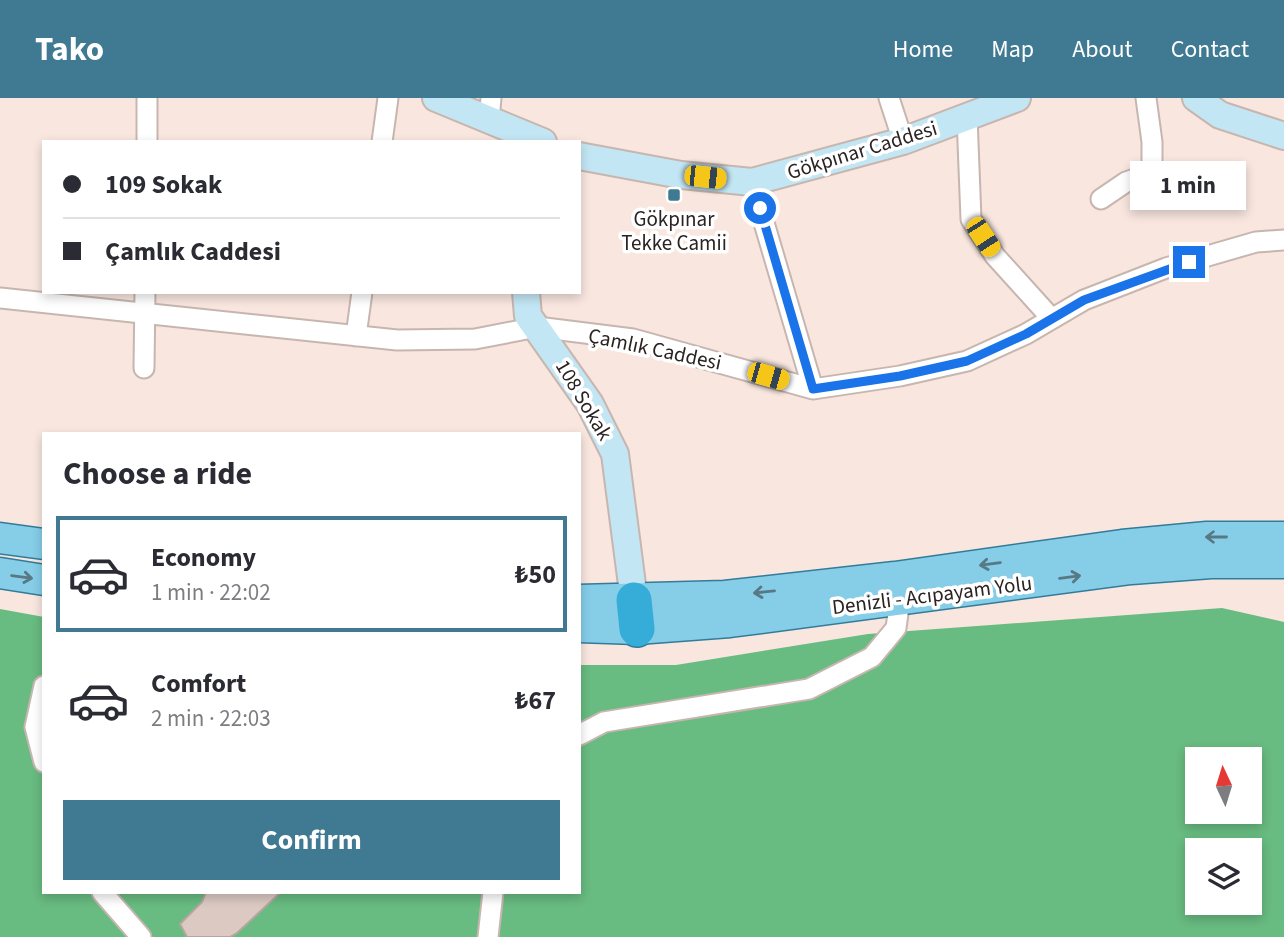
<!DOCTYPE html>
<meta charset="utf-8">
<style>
body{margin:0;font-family:"Source Sans 3",sans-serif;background:#f2f2f3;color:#2b2b33;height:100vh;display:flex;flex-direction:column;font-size:26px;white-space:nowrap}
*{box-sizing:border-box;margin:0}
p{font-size:23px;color:#7c7c81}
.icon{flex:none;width:38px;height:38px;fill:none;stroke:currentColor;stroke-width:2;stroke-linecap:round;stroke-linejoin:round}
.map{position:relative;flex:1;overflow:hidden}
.details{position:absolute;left:42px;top:334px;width:539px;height:462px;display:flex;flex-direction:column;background:#fff;border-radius:0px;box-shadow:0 4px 10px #0003}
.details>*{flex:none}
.hud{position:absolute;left:42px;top:42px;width:539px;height:154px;border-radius:0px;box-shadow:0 4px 10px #0003;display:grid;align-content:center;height:154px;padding:0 21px;background:#fff}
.needle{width:46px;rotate:356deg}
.controls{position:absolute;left:1185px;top:649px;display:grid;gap:14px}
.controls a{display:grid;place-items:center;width:77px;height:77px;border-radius:0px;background:#fff;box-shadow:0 4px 10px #0003;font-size:35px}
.end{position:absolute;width:32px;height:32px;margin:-16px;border:9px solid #1a73e8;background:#fff;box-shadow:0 0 0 4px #fff}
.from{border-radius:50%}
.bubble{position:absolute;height:49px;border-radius:0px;background:#fff;box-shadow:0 4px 10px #0003;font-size:23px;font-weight:700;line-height:49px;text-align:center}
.car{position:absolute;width:21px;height:42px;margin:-21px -10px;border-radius:9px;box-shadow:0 0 5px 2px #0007;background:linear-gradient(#f5c518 24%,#345 0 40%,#f5c518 0 76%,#345 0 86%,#f5c518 0)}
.hud b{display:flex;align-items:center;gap:24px;height:66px;font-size:26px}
.hud b+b{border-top:2px solid #e1e1e2}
.hud i{width:18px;height:18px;background:#2b2b33}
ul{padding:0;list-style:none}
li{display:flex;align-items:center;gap:21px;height:116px;margin:0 14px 10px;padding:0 7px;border:4px solid transparent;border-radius:0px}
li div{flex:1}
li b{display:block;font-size:26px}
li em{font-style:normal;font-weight:700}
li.active{border-color:#3f7992}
li>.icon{width:63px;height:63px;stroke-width:1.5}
h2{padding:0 21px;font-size:32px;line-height:84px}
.button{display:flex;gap:14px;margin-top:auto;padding:14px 21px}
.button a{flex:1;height:80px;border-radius:0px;background:#3f7992;color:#fff;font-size:28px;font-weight:700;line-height:80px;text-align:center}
header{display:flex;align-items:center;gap:42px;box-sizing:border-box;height:98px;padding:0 35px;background:#3f7992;color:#fff}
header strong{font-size:33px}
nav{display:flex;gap:38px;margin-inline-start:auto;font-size:24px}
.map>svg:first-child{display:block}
.forest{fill:#68bb81;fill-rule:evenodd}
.building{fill:#dbc9c2;stroke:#b7a69f;stroke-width:2}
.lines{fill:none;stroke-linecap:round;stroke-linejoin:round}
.street-casing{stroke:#c7b6af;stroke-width:23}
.secondary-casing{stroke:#c7b6af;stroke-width:30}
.primary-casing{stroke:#327c99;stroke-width:33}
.highway-casing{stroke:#327c99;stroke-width:38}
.street{stroke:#fff;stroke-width:19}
.secondary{stroke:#c3e6f4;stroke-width:26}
.primary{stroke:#86cde8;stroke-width:30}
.highway{stroke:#36acd9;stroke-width:35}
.oneway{stroke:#587884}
.route{stroke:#1a73e8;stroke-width:9}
.poi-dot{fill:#3f7992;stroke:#fff;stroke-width:2.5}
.labels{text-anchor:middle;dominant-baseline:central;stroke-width:7;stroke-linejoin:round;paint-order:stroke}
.street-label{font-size:21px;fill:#2a2321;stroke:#fff}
.poi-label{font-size:21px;fill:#2a2321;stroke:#fff}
</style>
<header>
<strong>Tako</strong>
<nav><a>Home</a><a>Map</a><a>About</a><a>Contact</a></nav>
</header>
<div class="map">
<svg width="1284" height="839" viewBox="0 0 1284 839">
<rect width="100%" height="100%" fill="#f8e6df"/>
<path class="forest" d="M1222 510 1284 524V839H0V511L44 519V794H579V567H676L868 536ZM1197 662H1250V714H1197ZM1197 752H1250V805H1197Z"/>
<path class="building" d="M206 794H281L237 835 230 839H187L180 826 202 804Z"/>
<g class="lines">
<g class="street-casing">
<path id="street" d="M889 0 903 43
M967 19 971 121 995 158 1052 221
M489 22 491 0
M147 44V0
M382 44 388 0
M752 84 813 291
M1101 101 1126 84 1152 75V44L1146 0
M0 200 397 242 475 241 537 229 633 241 813 291 900 278 967 263 1026 236 1084 202 1166 170 1256 144 1284 142
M356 238 362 194
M144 270 145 194
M44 588 35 629 44 664
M579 637 604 624 809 591 872 559 896 530 900 501
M102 794 141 839
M488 839 493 794"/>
</g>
<g class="secondary-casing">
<path id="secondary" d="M436 0 543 44
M1196 0 1220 17 1284 38
M579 58 681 77 752 84 903 43 1017 0
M526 194 528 218 590 306 615 356 634 502"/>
</g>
<g class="primary-casing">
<path id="primary" d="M0 440 44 446
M0 475 44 482
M579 502 725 498 895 479 1122 447 1207 439H1284
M579 529 637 531 730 524 1131 471 1211 465H1284"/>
</g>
<g class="highway-casing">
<path id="highway" d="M634 502 637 531"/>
</g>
<use href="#street" class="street"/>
<use href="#secondary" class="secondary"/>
<use href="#primary" class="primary"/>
<use href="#highway" class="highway"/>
</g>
<defs><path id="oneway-shaft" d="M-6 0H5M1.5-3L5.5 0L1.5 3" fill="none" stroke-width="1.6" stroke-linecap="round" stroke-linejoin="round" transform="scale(1.75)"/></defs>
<g class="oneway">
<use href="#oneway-shaft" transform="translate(1216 439) rotate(180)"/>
<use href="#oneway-shaft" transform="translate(990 466) rotate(172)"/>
<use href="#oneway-shaft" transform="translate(22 479) rotate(8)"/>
<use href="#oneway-shaft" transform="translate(1070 479) rotate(-7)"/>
<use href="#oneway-shaft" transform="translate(764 494) rotate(174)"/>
</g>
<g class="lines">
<path class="route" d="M760 110 813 291 900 278 967 263 1026 236 1084 202 1189 164"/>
</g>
<rect class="poi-dot" x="667" y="90" width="14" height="14" rx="3.5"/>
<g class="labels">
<g class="street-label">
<text transform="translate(862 52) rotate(-17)">Gökpınar Caddesi</text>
<text transform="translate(655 251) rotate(12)">Çamlık Caddesi</text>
<text transform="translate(584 302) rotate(59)">108 Sokak</text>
<text transform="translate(932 497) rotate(-7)">Denizli - Acıpayam Yolu</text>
</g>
<g class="poi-label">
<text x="674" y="121">Gökpınar<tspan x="674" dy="24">Tekke Camii</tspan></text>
</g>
</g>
</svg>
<div class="controls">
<a><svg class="needle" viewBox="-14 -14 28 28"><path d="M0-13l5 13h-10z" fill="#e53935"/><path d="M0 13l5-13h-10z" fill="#7c7c81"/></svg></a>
<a><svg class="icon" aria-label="layers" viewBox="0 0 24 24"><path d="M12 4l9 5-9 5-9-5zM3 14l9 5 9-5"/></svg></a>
</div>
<i class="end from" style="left:760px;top:110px"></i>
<i class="end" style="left:1189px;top:164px"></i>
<div class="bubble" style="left:1130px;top:63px;width:116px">1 min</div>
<i class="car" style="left:705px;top:79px;rotate:96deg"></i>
<i class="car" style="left:983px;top:139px;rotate:147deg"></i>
<i class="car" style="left:768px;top:278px;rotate:106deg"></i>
<div class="hud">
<b><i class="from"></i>109 Sokak</b>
<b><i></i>Çamlık Caddesi</b>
</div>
<section class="details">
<h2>Choose a ride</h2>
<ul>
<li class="active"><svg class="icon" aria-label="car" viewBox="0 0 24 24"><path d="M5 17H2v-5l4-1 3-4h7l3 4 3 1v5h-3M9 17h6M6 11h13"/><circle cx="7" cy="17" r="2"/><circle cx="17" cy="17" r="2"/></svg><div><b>Economy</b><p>1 min · 22:02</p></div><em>₺50</em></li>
<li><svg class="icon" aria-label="car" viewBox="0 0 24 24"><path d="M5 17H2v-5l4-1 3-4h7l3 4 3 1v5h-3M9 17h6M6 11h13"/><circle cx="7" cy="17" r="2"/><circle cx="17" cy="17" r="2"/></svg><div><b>Comfort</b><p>2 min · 22:03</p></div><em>₺67</em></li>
</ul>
<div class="button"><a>Confirm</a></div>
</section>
</div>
